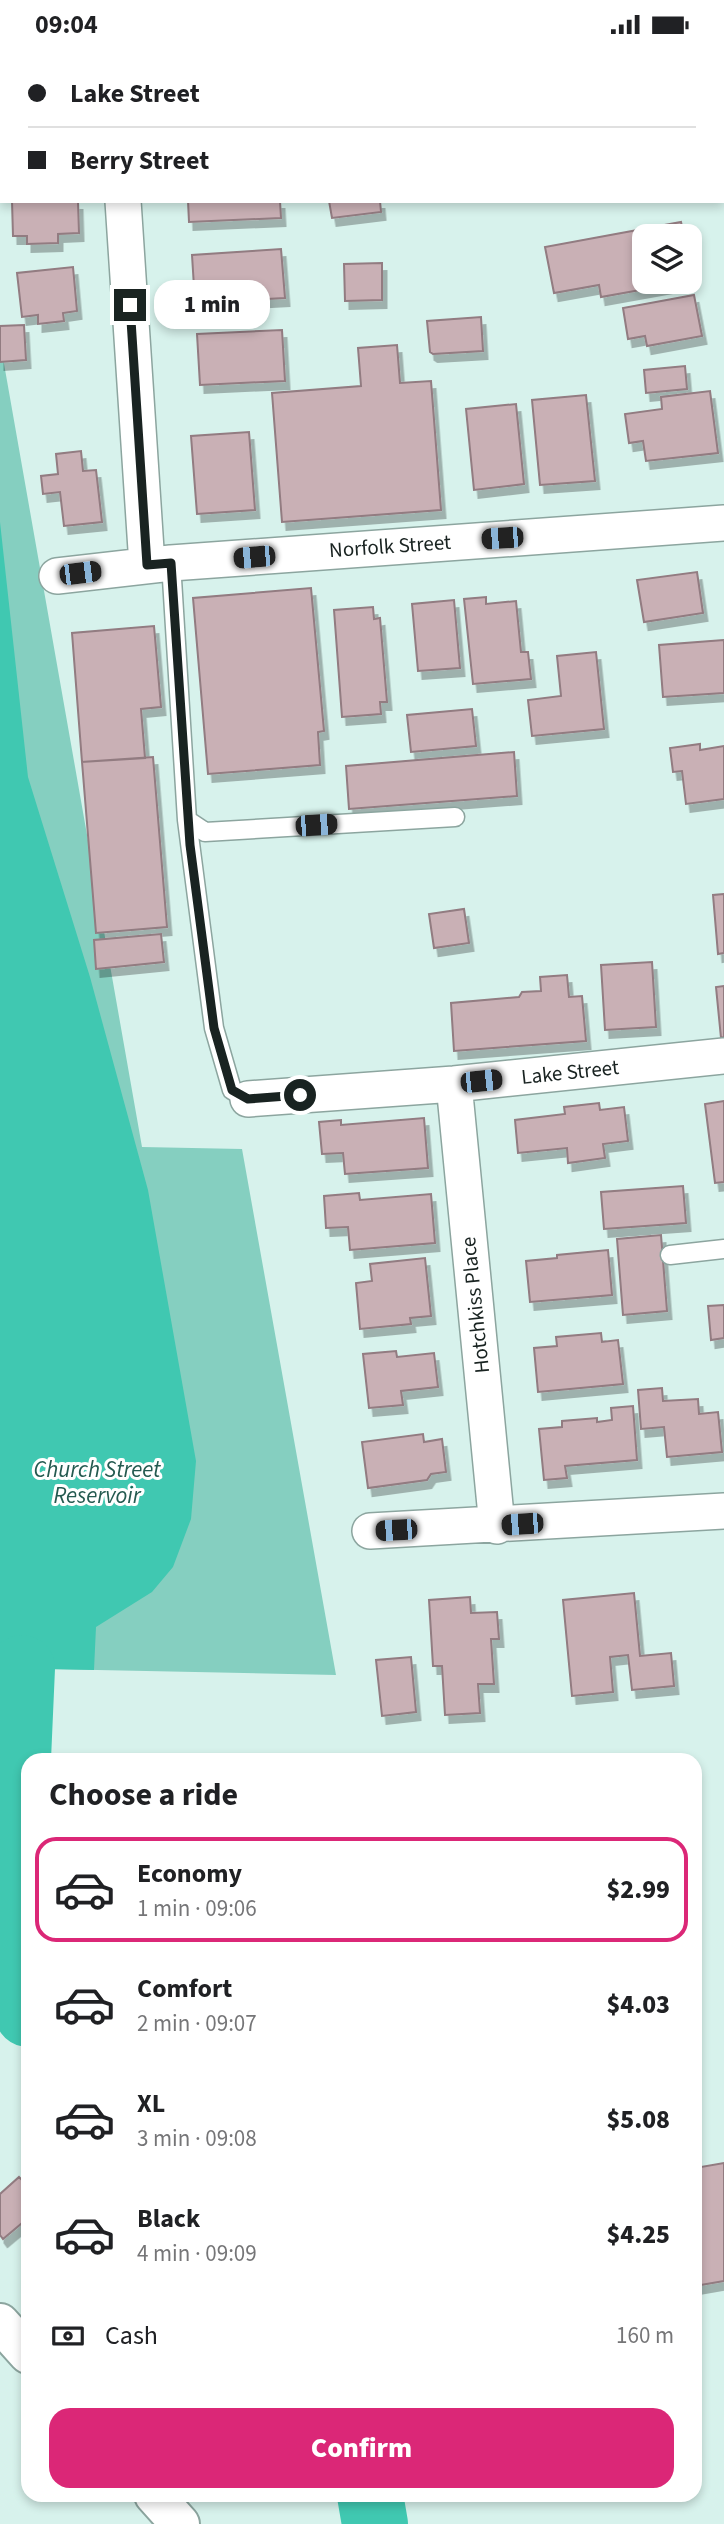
<!DOCTYPE html>
<meta charset="utf-8">
<style>
body{margin:0;font-family:"Source Sans 3",sans-serif;background:#f6f6f6;color:#202124;height:100vh;display:flex;flex-direction:column;font-size:26px;white-space:nowrap}
*{box-sizing:border-box;margin:0}
p{font-size:23px;color:#757577}
.icon{flex:none;width:38px;height:38px;fill:none;stroke:currentColor;stroke-width:2;stroke-linecap:round;stroke-linejoin:round}
.map{position:relative;flex:1;overflow:hidden}
.panel{position:absolute;left:21px;top:1704px;width:681px;height:749px;display:flex;flex-direction:column;background:#fff;border-radius:21px;box-shadow:0 4px 10px #0003}
.panel>*{flex:none}
.banner{position:absolute;left:0px;top:0px;width:724px;height:154px;box-shadow:0 4px 10px #0003;display:grid;align-content:center;height:154px;padding:0 28px;background:#fff}
.tools{position:absolute;left:632px;top:175px;display:grid;gap:14px}
.tools a{display:grid;place-items:center;width:70px;height:70px;border-radius:14px;background:#fff;box-shadow:0 4px 10px #0003;font-size:35px}
.end{position:absolute;width:32px;height:32px;margin:-16px;border:9px solid #192321;background:#fff;box-shadow:0 0 0 4px #fff}
.from{border-radius:50%}
.bubble{position:absolute;height:49px;border-radius:21px;background:#fff;box-shadow:0 4px 10px #0003;font-size:23px;font-weight:800;line-height:49px;text-align:center}
.car{position:absolute;width:21px;height:42px;margin:-21px -10px;border-radius:9px;box-shadow:0 0 5px 2px #0007;background:linear-gradient(#222 24%,#8ab4d8 0 40%,#222 0 76%,#8ab4d8 0 86%,#222 0)}
.banner b{display:flex;align-items:center;gap:24px;height:66px;font-size:26px}
.banner b+b{border-top:2px solid #e0e0e0}
.banner i{width:18px;height:18px;background:#202124}
ul{padding:0;list-style:none}
li{display:flex;align-items:center;gap:21px;height:105px;margin:0 14px 10px;padding:0 14px;border:4px solid transparent;border-radius:21px}
li div{flex:1}
li b{display:block;font-size:26px}
li em{font-style:normal;font-weight:800}
li.on{border-color:#db2777}
li>.icon{width:63px;height:63px;stroke-width:1.5}
h2{padding:0 28px;font-size:32px;line-height:84px}
.pay{display:flex;align-items:center;gap:18px;height:77px;padding:0 28px;font-size:26px}
.pay p{margin-inline-start:auto}
.action{display:flex;gap:14px;margin-top:auto;padding:14px 28px}
.action a{flex:1;height:80px;border-radius:21px;background:#db2777;color:#fff;font-size:28px;font-weight:800;line-height:80px;text-align:center}
.status{display:flex;justify-content:space-between;align-items:center;height:49px;padding:0 35px;background:#fff;direction:ltr}
.status svg{height:19px;fill:currentColor}
.map>svg:first-child{display:block}
.green{fill:#85cfc0}
.water{fill:#40c8b1}
.lines{fill:none;stroke-linecap:round;stroke-linejoin:round}
.river{stroke:#40c8b1;stroke-width:66}
.building{fill:#c9b0b5;stroke:#927b81;stroke-width:2;filter:url(#shadow)}
.lane-casing{stroke:#8ca59f;stroke-width:21}
.street-casing{stroke:#8ca59f;stroke-width:38}
.secondary-casing{stroke:#8ca59f;stroke-width:42}
.lane{stroke:#fff;stroke-width:18}
.street{stroke:#fff;stroke-width:35}
.secondary{stroke:#fff;stroke-width:38}
.route{stroke:#192321;stroke-width:9}
.labels{text-anchor:middle;dominant-baseline:central;stroke-width:6;stroke-linejoin:round;paint-order:stroke}
.street-label{font-size:21px;fill:#192321;stroke:#fff}
.water-label{font-size:23px;font-style:italic;fill:#245a50;stroke:#fff}
</style>
<div class="status"><b>09:04</b><svg viewBox="0 0 49 12"><path d="M0 12V9h3v3zM5 12V6h3v6zM10 12V3h3v9zM15 12V0h3v12zM26 1h20v11H26zM47 4h2v5h-2z"/></svg></div>
<div class="map">
<svg width="724" height="2475" viewBox="0 0 724 2475">
<defs>
<filter id="shadow"><feDropShadow dx="4.5" dy="8" stdDeviation="0" flood-color="#0004"/></filter>
</defs>
<rect width="100%" height="100%" fill="#d7f2ec"/>
<path class="green" d="M0 292 142 1098 242 1100 336 1626 0 1619Z"/>
<path class="water" d="M0 473 28 728 90 928 148 1141 196 1412 191 1470 173 1518 152 1543 96 1578 94 1621 0 1619Z"/>
<g class="lines">
<path class="river" d="M22 1619 8 1937 28 1965
M370 2446 375 2475"/>
</g>
<path class="building" d="M0 0H57V2H2L0 30Z
M597 0H691V2H580Z
M12 152 78 153 79 184 58 185V194L27 195V187H13Z
M188 152H280L281 169 189 173Z
M329 152H380L381 163 332 169Z
M681 173 684 187H644V233H685L601 248 599 236 554 244 545 198Z
M281 200 285 249 195 254 192 206Z
M382 214V251L345 252 344 215Z
M73 218 77 262 63 264 64 272 38 275V266L22 268 17 224Z
M694 246 702 287 647 297 645 287 628 290 623 259Z
M481 268 483 302 433 305 430 303 427 272Z
M24 276 26 311 0 313V277Z
M282 281 285 332 200 336 197 285Z
M397 296 400 334 431 332 441 461 282 473 272 344 361 337 358 299Z
M685 317 687 340 646 344 644 321Z
M710 342 718 404 646 412 643 392 629 394 625 365 662 360 661 348Z
M586 346 595 432 540 436 532 351Z
M516 355 524 435 474 441 466 360Z
M249 383 255 461 197 465 191 387Z
M81 402 83 422 96 421 102 473 64 477 60 443 43 445 41 427 58 425 56 405Z
M697 523 703 564 644 573 637 531Z
M311 539 324 682 318 683 320 716 208 725 193 549Z
M486 548V555L516 552 521 603H528L531 630 473 635 464 550Z
M454 551 460 619 418 622 412 555Z
M373 558 374 570 380 569 387 653H380L381 665 342 668 334 561Z
M154 577 161 658 141 660 145 709 82 713 72 584Z
M724 591V644L663 648 659 596Z
M596 603 604 680 532 687 528 651 561 647 557 607Z
M472 660 476 697 411 703 407 666Z
M700 695V701L724 697V750L686 755 682 722 673 723 670 699Z
M514 703 517 747 349 760 346 717Z
M153 708 167 878 96 884 82 713Z
M724 845V904L718 905 713 846Z
M464 860 469 894 434 899 429 865Z
M161 885 164 913 96 920 94 891Z
M652 913 656 978 605 981 601 916Z
M567 926 569 948 582 947 586 992 454 1002 451 954 519 948 522 943 541 942 540 928Z
M724 937V988L721 989 716 938Z
M724 1052V1133L715 1134 705 1055Z
M599 1054 600 1061 624 1058 628 1092 603 1095 605 1109 568 1114 567 1099 518 1104 515 1071 565 1065 564 1058Z
M424 1069 428 1119 345 1125 343 1104 322 1105 319 1073 341 1071V1076Z
M683 1137 686 1174 604 1180 601 1143Z
M359 1144 360 1151 431 1145 435 1194 350 1201 348 1178 326 1179 324 1147Z
M661 1186 667 1262 623 1266 617 1190Z
M608 1201 612 1246 530 1253 526 1212 557 1209V1206Z
M425 1209 431 1267 410 1269 411 1275 360 1280 356 1234 372 1232 370 1215Z
M724 1256V1289L711 1291 708 1257Z
M601 1284 602 1293 618 1291 623 1335 538 1343 534 1299 557 1297 556 1288Z
M396 1302 397 1308 434 1304 438 1338 401 1342 403 1356 369 1359 363 1305Z
M662 1339 663 1352 698 1350 699 1365 718 1363 722 1403 667 1408 664 1378 641 1380 638 1341Z
M633 1357 637 1411 565 1417 567 1429 544 1431 539 1380 562 1378V1372L597 1369V1373L612 1371 611 1359Z
M423 1385 424 1393 442 1390 446 1423 431 1425 427 1431 368 1439 362 1393Z
M634 1544 640 1607 671 1604 674 1637 632 1641 628 1606 610 1608 613 1643 572 1647 563 1551Z
M470 1548 471 1564 497 1563 499 1590H491L494 1635H478L480 1664 445 1666 442 1617H433L429 1551Z
M411 1608 416 1663 382 1667 376 1611Z
M724 2114V2232L695 2237V2119Z
M19 2128 28 2137V2169L3 2190 0 2186V2145Z"/>
<g class="lines">
<g class="lane-casing">
<path id="lane" d="M723 50H724
M171 514 187 771 205 783 455 768
M187 771 214 979 232 1041 248 1050
M670 1206 724 1200"/>
</g>
<g class="street-casing">
<path id="street" d="M113 0V2
M123 152 147 516
M57 527 171 514 724 474
M454 1035 497 1477
M248 1050 454 1035 724 1007
M370 1482 724 1462"/>
</g>
<g class="secondary-casing">
<path id="secondary" d="M0 2274 28 2305
M154 2446 180 2475"/>
</g>
<use href="#lane" class="lane"/>
<use href="#street" class="street"/>
<use href="#secondary" class="secondary"/>
</g>
<g class="lines">
<path class="route" d="M130 256 147 516 171 514 190 796 214 979 232 1041 248 1050 300 1046"/>
</g>
<g class="labels">
<g class="street-label">
<text transform="translate(390 497) rotate(-4)">Norfolk Street</text>
<text transform="translate(570 1023) rotate(-6)">Lake Street</text>
<text transform="translate(475 1256) rotate(-96)">Hotchkiss Place</text>
</g>
<g class="water-label">
<text x="97" y="1420">Church Street<tspan x="97" dy="26">Reservoir</tspan></text>
</g>
</g>
</svg>
<div class="tools">
<a><svg class="icon" aria-label="layers" viewBox="0 0 24 24"><path d="M12 4l9 5-9 5-9-5zM3 14l9 5 9-5"/></svg></a>
</div>
<i class="end from" style="left:300px;top:1046px"></i>
<i class="end" style="left:130px;top:256px"></i>
<div class="bubble" style="left:154px;top:231px;width:116px">1 min</div>
<i class="car" style="left:502px;top:489px;rotate:266deg"></i>
<i class="car" style="left:254px;top:508px;rotate:265deg"></i>
<i class="car" style="left:80px;top:524px;rotate:83deg"></i>
<i class="car" style="left:316px;top:776px;rotate:86deg"></i>
<i class="car" style="left:481px;top:1032px;rotate:84deg"></i>
<i class="car" style="left:522px;top:1475px;rotate:266deg"></i>
<i class="car" style="left:396px;top:1481px;rotate:267deg"></i>
<div class="banner">
<b><i class="from"></i>Lake Street</b>
<b><i></i>Berry Street</b>
</div>
<section class="panel">
<h2>Choose a ride</h2>
<ul>
<li class="on"><svg class="icon" aria-label="car" viewBox="0 0 24 24"><path d="M5 17H2v-5l4-1 3-4h7l3 4 3 1v5h-3M9 17h6M6 11h13"/><circle cx="7" cy="17" r="2"/><circle cx="17" cy="17" r="2"/></svg><div><b>Economy</b><p>1 min · 09:06</p></div><em>$2.99</em></li>
<li><svg class="icon" aria-label="car" viewBox="0 0 24 24"><path d="M5 17H2v-5l4-1 3-4h7l3 4 3 1v5h-3M9 17h6M6 11h13"/><circle cx="7" cy="17" r="2"/><circle cx="17" cy="17" r="2"/></svg><div><b>Comfort</b><p>2 min · 09:07</p></div><em>$4.03</em></li>
<li><svg class="icon" aria-label="car" viewBox="0 0 24 24"><path d="M5 17H2v-5l4-1 3-4h7l3 4 3 1v5h-3M9 17h6M6 11h13"/><circle cx="7" cy="17" r="2"/><circle cx="17" cy="17" r="2"/></svg><div><b>XL</b><p>3 min · 09:08</p></div><em>$5.08</em></li>
<li><svg class="icon" aria-label="car" viewBox="0 0 24 24"><path d="M5 17H2v-5l4-1 3-4h7l3 4 3 1v5h-3M9 17h6M6 11h13"/><circle cx="7" cy="17" r="2"/><circle cx="17" cy="17" r="2"/></svg><div><b>Black</b><p>4 min · 09:09</p></div><em>$4.25</em></li>
</ul>
<div class="pay"><svg class="icon" aria-label="cash" viewBox="0 0 24 24"><path d="M3 7h18v10H3z"/><circle cx="12" cy="12" r="2"/></svg>Cash<p>160 m</p></div>
<div class="action"><a>Confirm</a></div>
</section>
</div>
